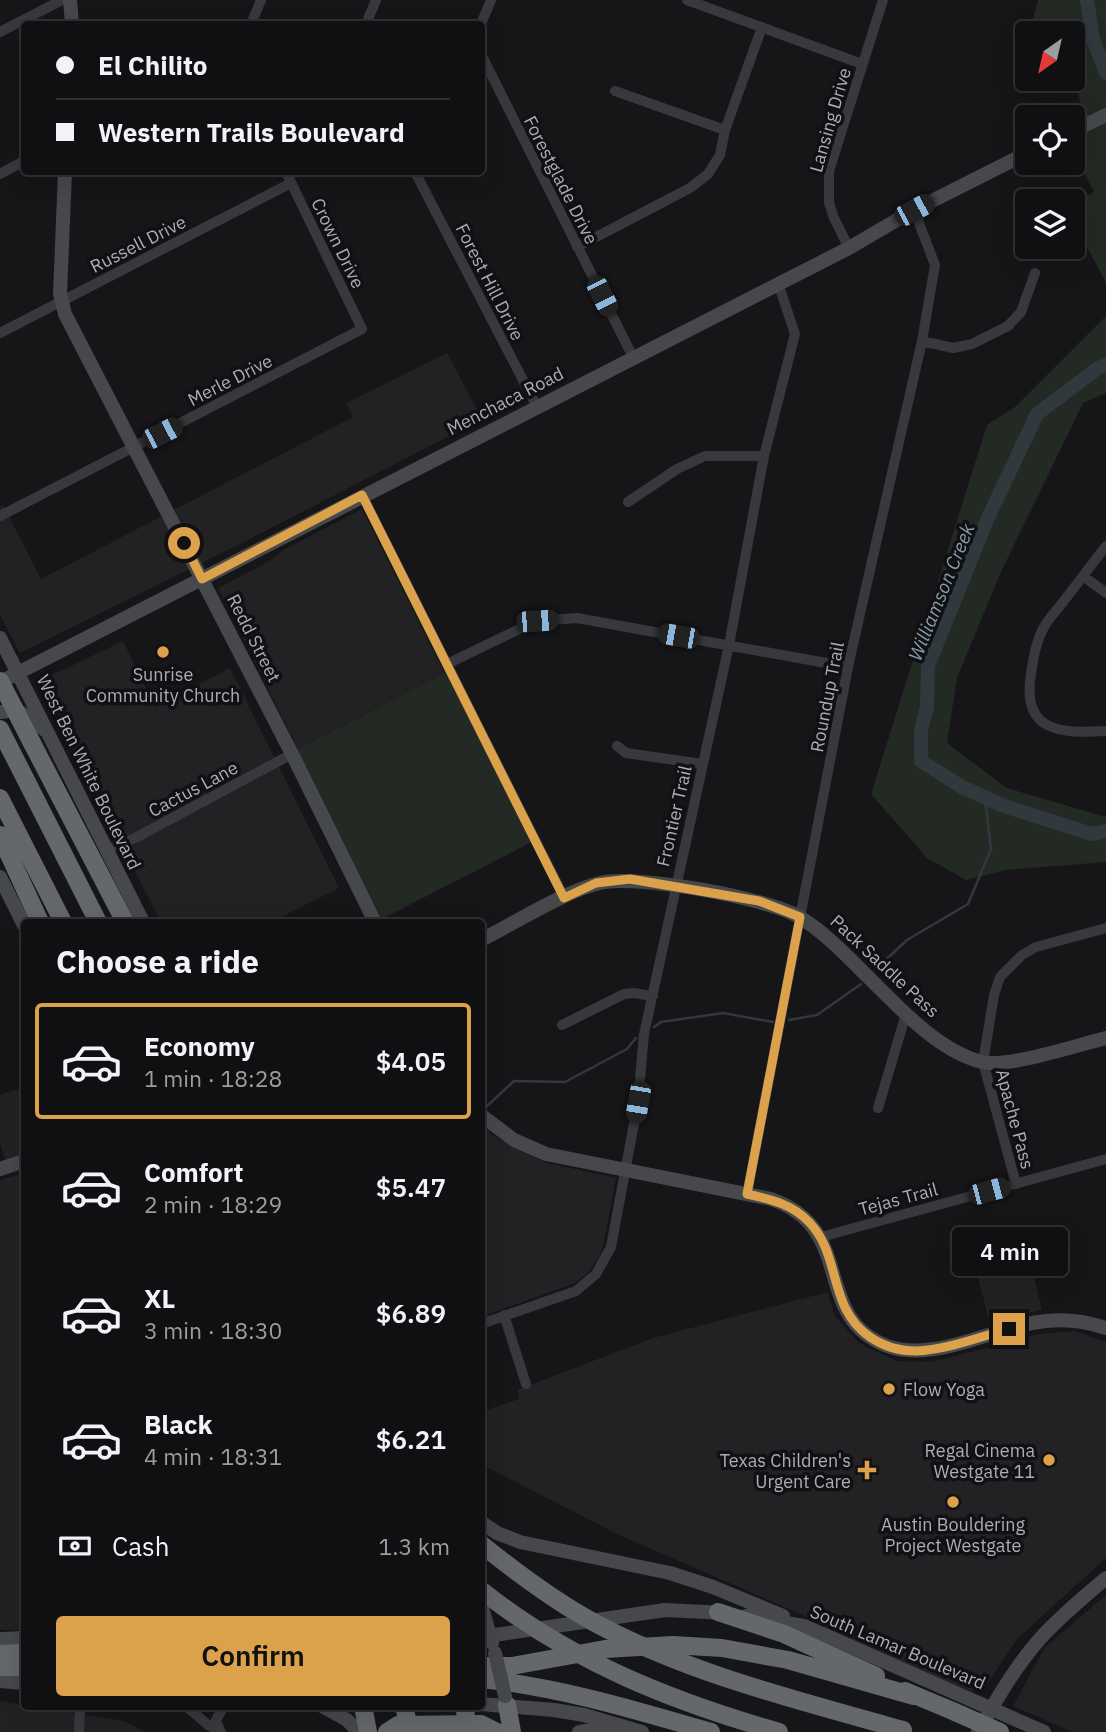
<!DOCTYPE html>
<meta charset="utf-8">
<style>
body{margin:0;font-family:"IBM Plex Sans",sans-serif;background:#1e1e20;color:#f1f3f6;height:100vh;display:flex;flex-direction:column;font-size:26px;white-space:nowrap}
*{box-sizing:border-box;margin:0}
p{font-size:23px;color:#9c9d9f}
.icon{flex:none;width:38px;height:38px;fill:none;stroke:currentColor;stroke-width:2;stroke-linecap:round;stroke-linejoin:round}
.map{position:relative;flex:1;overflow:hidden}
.side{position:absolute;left:21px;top:919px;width:464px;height:791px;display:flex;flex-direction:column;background:#101012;border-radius:7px;box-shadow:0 7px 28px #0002,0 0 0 2px #303032}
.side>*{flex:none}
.top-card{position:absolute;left:21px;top:21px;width:464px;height:154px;border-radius:7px;box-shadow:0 7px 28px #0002,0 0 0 2px #303032;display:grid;align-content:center;height:154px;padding:0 35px;background:#101012}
.needle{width:46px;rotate:214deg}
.fabs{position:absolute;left:1015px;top:21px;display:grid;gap:14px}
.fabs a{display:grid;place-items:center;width:70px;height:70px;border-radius:7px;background:#101012;box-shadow:0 7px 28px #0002,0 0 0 2px #303032;font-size:35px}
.end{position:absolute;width:32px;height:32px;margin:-16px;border:9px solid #dba14b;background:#111;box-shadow:0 0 0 4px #111}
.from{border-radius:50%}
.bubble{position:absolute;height:49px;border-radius:7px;background:#101012;box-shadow:0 7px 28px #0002,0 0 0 2px #303032;font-size:23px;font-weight:600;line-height:49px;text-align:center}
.car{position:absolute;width:21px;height:42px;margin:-21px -10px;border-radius:9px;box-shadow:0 0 5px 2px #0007;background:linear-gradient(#222 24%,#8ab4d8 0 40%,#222 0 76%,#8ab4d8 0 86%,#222 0)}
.top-card b{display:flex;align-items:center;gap:24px;height:66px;font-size:26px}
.top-card b+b{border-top:2px solid #303032}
.top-card i{width:18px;height:18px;background:#f1f3f6}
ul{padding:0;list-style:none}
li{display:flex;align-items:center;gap:21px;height:116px;margin:0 14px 10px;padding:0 21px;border:4px solid transparent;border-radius:7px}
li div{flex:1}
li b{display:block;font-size:26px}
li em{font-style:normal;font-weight:600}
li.active{border-color:#dba14b}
li>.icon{width:63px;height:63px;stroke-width:1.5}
h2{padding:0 35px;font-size:32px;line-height:84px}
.pay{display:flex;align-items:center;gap:18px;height:77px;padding:0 35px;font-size:26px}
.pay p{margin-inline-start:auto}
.action{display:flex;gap:14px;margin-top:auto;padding:14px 35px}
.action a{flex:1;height:80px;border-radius:7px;background:#dba14b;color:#111;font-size:28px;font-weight:600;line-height:80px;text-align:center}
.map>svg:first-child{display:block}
.built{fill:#222224}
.green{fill:#232923}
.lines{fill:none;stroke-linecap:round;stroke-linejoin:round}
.stream{stroke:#31393f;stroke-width:2.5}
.river{stroke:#31393f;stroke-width:14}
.street{stroke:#38393c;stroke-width:10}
.secondary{stroke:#46484c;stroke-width:14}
.highway{stroke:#64676c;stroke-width:18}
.secondary-bridge{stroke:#46484c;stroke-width:14}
.highway-bridge{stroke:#64676c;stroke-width:18}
.route{stroke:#dba14b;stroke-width:9}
.poi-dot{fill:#dba14b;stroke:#111113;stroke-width:2.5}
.labels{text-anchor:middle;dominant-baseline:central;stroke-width:7;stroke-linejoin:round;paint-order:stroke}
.street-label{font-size:18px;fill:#aaaeb6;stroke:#111113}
.poi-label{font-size:18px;fill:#aaaeb6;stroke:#111113}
.water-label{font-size:19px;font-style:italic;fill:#859dad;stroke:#111113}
</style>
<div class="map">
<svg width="1106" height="1732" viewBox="0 0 1106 1732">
<rect width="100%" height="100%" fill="#161618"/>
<path class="built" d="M447 353 482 419 244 542 20 653 0 615V507L3 505 41 579 353 417 346 403Z
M362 509 444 672H447L298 749 218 588 268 562 283 550Z
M123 641 155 707 230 668 339 888 271 922H161L38 682Z
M24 1087V1154L5 1160 0 1142V1095Z
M481 1124 491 1134 516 1149 547 1163 616 1178 603 1246 597 1260 587 1274 575 1283 481 1317Z
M24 1173V1630H0V1180Z
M1025 1241 1042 1310 990 1322 971 1253Z
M828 1292 834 1315 859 1343 896 1361 932 1362 1040 1334 1074 1331 1106 1342V1558L1017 1639 988 1683 979 1690 972 1692 841 1636 805 1616 617 1534 481 1464V1412L519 1399 517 1390 653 1338Z
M1106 1595V1732H1073L1013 1706 1045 1647Z
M0 1701 125 1721 145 1732H0Z"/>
<path class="green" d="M1038 0H1106V283L1073 220V203L1094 192 1073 151V125L1083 111 1073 76V33H1049L1031 27Z
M1106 316V393L1083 403 1000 574 957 678 947 743 1007 788 1106 817V862L1006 870 966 880 927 858 871 794 987 425 1015 407Z
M447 672 532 842 382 919 296 750Z"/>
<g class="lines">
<path class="stream" d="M877 968 907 940 968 904 991 849 985 798
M789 1020 817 1015 861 984
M654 1027 661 1022 723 1013 773 1022
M487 1106 514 1081 565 1082 627 1049 636 1038"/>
<path class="river" d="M1087 0 1093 39 1106 73
M1106 365 1098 368 1037 414 987 520 928 666 927 707 921 731V761L962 787 1004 806 1092 834 1106 831"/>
<path class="street" d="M687 0 862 64
M251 24 261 0
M366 24 376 0
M481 24 491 0
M0 32 62 0
M481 54 633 357
M615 91 725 130
M415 172 537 407
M0 174 24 161
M577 247 690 188 708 174 720 155 725 130 762 27
M849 248 834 218 829 203V171L883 0
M0 333 291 183
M922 341 953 348 972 344 1008 326 1021 312 1035 273
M362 495 564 897
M628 502 677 469 705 456H764
M0 516 362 329 286 172
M1106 546C1092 564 1078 583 1063 602 1057 610 1049 618 1044 627 1036 641 1033 659 1031 674 1021 732 1061 734 1106 731
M1083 576 1106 593
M447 664 536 621 577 618 848 667
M617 746 626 753 702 764
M107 850 137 837 292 754
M562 1025 624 994 633 993 653 996
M878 1108 906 1014
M1016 1184 983 1062 994 995 1000 977 1022 955 1036 947 1106 928
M747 1194 848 667 922 341 935 265 914 210
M821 1237 1106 1159
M504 1315 526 1384
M481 1324 576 1291 596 1274 611 1247 638 1102 644 1034 729 645 764 456 795 334 778 283
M186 1706 208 1725 221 1732
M220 1731 216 1720 224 1706
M79 1732 80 1706"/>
<path class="secondary" d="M70 0 72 24
M1073 131 1106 115
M65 172 60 294 65 314 292 754 375 922
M0 638 143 922
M0 682 849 248 914 210 1027 153
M0 712 17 710 45 730
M0 877 24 925
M481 940C515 923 565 891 600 883 635 874 770 898 801 918 825 933 845 954 865 974 897 1005 937 1051 982 1062 1009 1068 1077 1045 1106 1038
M481 1115 514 1140 546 1154 771 1199C858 1229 810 1316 887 1346 932 1362 988 1331 1032 1323 1057 1318 1082 1320 1106 1328
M0 1169 24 1161
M481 1522 497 1533 520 1542 670 1573 713 1587 783 1616
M481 1604 492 1643
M746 1616 804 1626 1044 1732
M481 1637 665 1610 726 1613
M0 1639 24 1638
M0 1681 24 1683
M481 1704 554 1710 584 1715 642 1732
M322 1706 347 1720 359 1732
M579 1732 615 1725
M978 1732C996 1700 1014 1669 1038 1641 1058 1618 1083 1598 1106 1578"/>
<path class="highway" d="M0 729 98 922
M32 743 125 922
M0 798 63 922
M0 835 40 922
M718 1612 784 1634 876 1676
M0 1654 24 1653
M481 1666H512L605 1649 673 1645 722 1648 788 1660 914 1696
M0 1667H24
M481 1679C560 1687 635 1710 711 1732
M905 1691 955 1712
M507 1705 512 1732
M363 1706 368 1732
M387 1732 398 1725 481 1724 497 1732"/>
<path class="secondary-bridge" d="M495 1653 505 1696"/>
<path class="highway-bridge" d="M0 681 32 743
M481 1544C517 1573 554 1601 595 1623 692 1675 798 1700 903 1730
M481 1590C570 1661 671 1701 779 1732
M404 1706 410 1732
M464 1706 469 1732
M955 1712 1000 1732"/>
</g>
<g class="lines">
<path class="route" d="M184 543 202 579 362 495 564 898 596 883 630 879 759 901 800 917 747 1194C770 1199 792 1204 809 1222 842 1256 827 1307 870 1337 883 1346 900 1351 916 1351 947 1350 979 1337 1009 1329"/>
</g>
<g class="poi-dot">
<circle cx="163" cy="652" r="7"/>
<circle cx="889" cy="1389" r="7"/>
<circle cx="1049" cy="1460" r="7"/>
<path d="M863.5 1459.5h7v7h7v7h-7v7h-7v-7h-7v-7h7z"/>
<circle cx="953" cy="1502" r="7"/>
</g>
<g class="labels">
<g class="street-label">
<text transform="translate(830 120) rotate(-74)">Lansing Drive</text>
<text transform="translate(561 180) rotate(63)">Forestglade Drive</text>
<text transform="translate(338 243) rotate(64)">Crown Drive</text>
<text transform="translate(138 244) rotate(-27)">Russell Drive</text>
<text transform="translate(490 282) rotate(63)">Forest Hill Drive</text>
<text transform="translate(230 380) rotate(-27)">Merle Drive</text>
<text transform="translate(505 401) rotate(-27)">Menchaca Road</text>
<text transform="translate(254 638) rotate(63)">Redd Street</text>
<text transform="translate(827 697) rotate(-79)">Roundup Trail</text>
<text transform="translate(89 772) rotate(64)">West Ben White Boulevard</text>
<text transform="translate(193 789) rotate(-28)">Cactus Lane</text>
<text transform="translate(674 816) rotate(-77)">Frontier Trail</text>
<text transform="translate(885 966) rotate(43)">Pack Saddle Pass</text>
<text transform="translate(1015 1119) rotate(75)">Apache Pass</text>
<text transform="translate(898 1199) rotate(-15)">Tejas Trail</text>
<text transform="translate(898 1647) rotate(23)">South Lamar Boulevard</text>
</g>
<g class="poi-label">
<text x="163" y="674">Sunrise<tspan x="163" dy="21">Community Church</tspan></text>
<text x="903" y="1389" text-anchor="start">Flow Yoga</text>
<text x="1035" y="1450" text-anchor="end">Regal Cinema<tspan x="1035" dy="21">Westgate 11</tspan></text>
<text x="851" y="1460" text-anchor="end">Texas Children's<tspan x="851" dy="21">Urgent Care</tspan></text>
<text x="953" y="1524">Austin Bouldering<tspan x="953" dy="21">Project Westgate</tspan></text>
</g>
<g class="water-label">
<text transform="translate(941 592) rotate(-68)">Williamson Creek</text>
</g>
</g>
</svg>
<div class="fabs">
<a><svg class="needle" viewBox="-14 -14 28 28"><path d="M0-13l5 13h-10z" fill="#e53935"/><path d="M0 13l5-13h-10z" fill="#9c9d9f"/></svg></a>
<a><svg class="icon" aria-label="locate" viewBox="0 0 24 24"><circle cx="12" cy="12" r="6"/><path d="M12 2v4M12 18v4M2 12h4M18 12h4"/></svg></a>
<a><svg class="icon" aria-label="layers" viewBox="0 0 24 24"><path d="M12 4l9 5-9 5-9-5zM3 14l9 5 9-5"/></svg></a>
</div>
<i class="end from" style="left:184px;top:543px"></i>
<i class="end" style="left:1009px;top:1329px"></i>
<div class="bubble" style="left:952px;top:1227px;width:116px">4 min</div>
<i class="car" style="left:914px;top:210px;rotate:62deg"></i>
<i class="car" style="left:602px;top:296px;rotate:153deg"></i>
<i class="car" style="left:162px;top:433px;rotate:63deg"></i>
<i class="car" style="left:537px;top:621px;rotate:86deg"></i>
<i class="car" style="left:678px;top:636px;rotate:280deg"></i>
<i class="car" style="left:638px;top:1102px;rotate:190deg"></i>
<i class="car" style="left:989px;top:1191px;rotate:75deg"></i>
<div class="top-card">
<b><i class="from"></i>El Chilito</b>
<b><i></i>Western Trails Boulevard</b>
</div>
<section class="side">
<h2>Choose a ride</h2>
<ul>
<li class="active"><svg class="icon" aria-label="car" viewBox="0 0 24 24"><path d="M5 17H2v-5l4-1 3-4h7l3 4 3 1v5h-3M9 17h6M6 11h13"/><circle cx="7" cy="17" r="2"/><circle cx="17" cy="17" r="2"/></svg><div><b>Economy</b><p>1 min · 18:28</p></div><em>$4.05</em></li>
<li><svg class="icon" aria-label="car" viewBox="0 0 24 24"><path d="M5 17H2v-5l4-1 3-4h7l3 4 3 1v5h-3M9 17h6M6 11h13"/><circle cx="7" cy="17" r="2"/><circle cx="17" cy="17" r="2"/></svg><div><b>Comfort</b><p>2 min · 18:29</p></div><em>$5.47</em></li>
<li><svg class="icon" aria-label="car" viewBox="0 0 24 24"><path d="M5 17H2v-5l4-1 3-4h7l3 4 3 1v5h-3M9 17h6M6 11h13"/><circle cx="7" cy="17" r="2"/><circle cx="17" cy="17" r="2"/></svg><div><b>XL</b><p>3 min · 18:30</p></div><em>$6.89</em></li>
<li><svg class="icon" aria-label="car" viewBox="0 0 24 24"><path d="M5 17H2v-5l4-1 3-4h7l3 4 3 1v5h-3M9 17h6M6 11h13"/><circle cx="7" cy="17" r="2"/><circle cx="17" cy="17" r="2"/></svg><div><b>Black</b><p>4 min · 18:31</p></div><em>$6.21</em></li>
</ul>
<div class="pay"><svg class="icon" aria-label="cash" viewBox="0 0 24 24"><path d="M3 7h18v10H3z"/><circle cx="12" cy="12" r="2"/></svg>Cash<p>1.3 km</p></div>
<div class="action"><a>Confirm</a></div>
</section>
</div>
